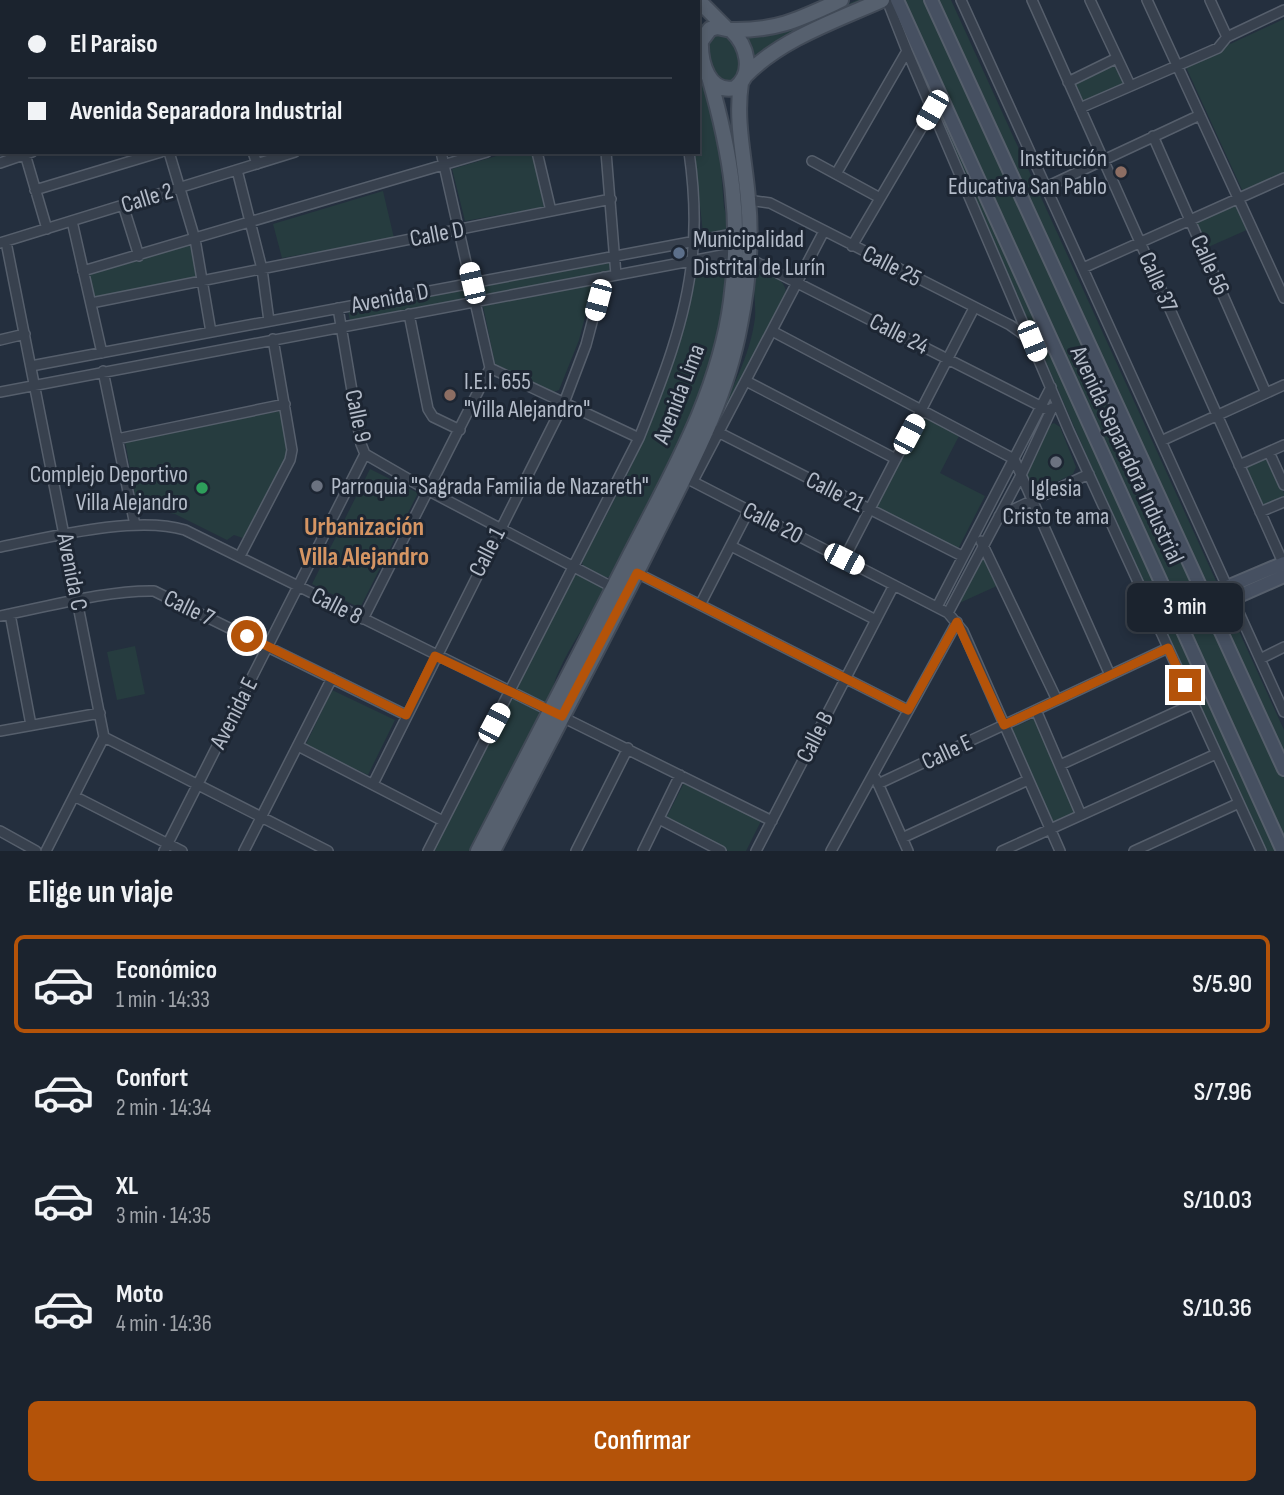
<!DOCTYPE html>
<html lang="es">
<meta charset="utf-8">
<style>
body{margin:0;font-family:"Sofia Sans Condensed",sans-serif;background:#242b36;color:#f1f3f6;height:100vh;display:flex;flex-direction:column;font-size:26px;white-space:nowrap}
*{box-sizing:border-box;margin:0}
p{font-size:23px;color:#a0a4aa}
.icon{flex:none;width:38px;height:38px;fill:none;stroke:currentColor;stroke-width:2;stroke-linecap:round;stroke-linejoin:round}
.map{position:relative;height:851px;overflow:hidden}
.details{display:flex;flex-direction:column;background:#1b232e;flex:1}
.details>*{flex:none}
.guide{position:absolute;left:0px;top:0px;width:700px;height:154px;box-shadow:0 4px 10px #0003,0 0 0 2px #39404a;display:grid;align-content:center;height:154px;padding:0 28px;background:#1b232e}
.end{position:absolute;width:32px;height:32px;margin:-16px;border:9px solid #b45309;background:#fff;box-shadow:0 0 0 4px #fff}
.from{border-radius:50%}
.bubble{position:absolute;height:49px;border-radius:10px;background:#1b232e;box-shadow:0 4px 10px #0003,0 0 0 2px #39404a;font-size:23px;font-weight:600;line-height:49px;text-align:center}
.car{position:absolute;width:21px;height:42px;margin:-21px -10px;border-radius:9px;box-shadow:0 0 5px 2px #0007;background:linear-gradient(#fff 24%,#345 0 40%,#fff 0 76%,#345 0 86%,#fff 0)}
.guide b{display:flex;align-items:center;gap:24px;height:66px;font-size:26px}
.guide b+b{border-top:2px solid #39404a}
.guide i{width:18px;height:18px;background:#f1f3f6}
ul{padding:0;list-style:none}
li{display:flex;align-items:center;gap:21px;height:98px;margin:0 14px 10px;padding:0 14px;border:4px solid transparent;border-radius:10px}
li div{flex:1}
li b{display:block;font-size:26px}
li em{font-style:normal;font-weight:600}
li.current{border-color:#b45309}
li>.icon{width:63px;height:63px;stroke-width:1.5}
h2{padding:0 28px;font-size:32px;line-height:84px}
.button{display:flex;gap:14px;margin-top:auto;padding:14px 28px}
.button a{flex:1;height:80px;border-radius:10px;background:#b45309;color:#fff;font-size:28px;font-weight:600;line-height:80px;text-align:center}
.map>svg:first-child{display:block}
.green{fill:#263c3f}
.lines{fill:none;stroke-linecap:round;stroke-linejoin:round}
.street-casing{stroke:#565f6c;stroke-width:12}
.secondary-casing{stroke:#565f6c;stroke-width:16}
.primary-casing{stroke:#414a57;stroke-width:18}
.street{stroke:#38414e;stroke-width:9}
.secondary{stroke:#465061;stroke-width:12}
.primary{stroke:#56606e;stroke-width:14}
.route{stroke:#b45309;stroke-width:9}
.education-dot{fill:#8d6e63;stroke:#1d2633;stroke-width:2.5}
.service-dot{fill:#5c6f8a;stroke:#1d2633;stroke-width:2.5}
.worship-dot{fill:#6b7280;stroke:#1d2633;stroke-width:2.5}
.leisure-dot{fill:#2e9e5b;stroke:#1d2633;stroke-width:2.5}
.labels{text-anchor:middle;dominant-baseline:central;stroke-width:6;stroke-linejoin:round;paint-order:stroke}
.poi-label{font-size:24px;fill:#b4bcc9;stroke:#1d2633;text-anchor:start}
.street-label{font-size:24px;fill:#b4bcc9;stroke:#1d2633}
.neighbourhood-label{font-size:26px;font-weight:bold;fill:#d59563;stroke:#1d2633}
</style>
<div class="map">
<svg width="1284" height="851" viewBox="0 0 1284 851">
<rect width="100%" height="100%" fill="#242f3e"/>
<path class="green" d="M857 0H874L754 59 752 47 746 36 748 35H772L782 33Z
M901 0H927L1284 778V842Z
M935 0H951L1284 730V762Z
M1284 19V173L1243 192 1185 65Z
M897 21 908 36 1279 851H1266L1093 470Z
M714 32C740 40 743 56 737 80 712 86 701 49 714 32Z
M1116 65 1125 84 1082 103 1073 84Z
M698 66 721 137 720 157 724 207 729 228 726 232 703 233 694 152H698Z
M510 152H532L544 207 465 221 452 169Z
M383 191 394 238 282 258 273 224Z
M1237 203 1249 229 1206 248 1194 222Z
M190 244 197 277 93 300 89 274Z
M611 260 609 271 478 299 476 287Z
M729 260 716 349 691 425 613 574 610 577H605L583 566 582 561C603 521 626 481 643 440 668 383 684 325 698 265Z
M757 270C768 270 786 280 786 293L718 427 714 424C731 392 750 356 755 318 756 304 753 289 754 275Z
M588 285 591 286 592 290 579 340 559 390 554 392 495 364 483 306Z
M468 289 470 300 350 321 348 310Z
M280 411 288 450 283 464 243 538 234 535 227 540 175 514 159 511 138 512 125 441Z
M923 416 960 434 940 473 985 496 957 551 875 510Z
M1054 423 1060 427 1076 467 1073 474 1034 492 1026 476V470L1050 425Z
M1267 455 1284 493V498L1262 508 1243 465Z
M370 469 418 493 360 608 312 584Z
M984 552 999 585 955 605Z
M577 574 603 587 604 591C590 619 571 643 558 673 553 683 553 693 547 704L543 705 517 691 516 687 574 577Z
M135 646 145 694 117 700 107 652Z
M332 690 395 720 368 775 305 746Z
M510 700H516L539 712 540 716 470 851H432Z
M1035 718 1076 812 1052 823 1010 729Z
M684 783 761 821 746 851H728L665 820Z"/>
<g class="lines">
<g class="street-casing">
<path id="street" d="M57 0 58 2
M124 0 125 2
M271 0V2
M342 0V2
M408 0 409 2
M477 0 478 2
M548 0V2
M640 0 641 2
M887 0 907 51 1069 431 1261 851
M961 0 1284 712
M1032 0 1284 565
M1090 0 1130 85
M1147 0 1284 298
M1210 0 1227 37
M185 2 190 0
M522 2 528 0
M0 32 2 37
M1227 37 1284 10
M0 60 2 59
M1068 82 1117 58
M1080 108 1218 48 1227 37
M1153 136 1266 393
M169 152 195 239 211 332
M253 152 257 164
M441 152 490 368 639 438
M537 152 551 211
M606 152 616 275
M25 154 47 229
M812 161 880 198
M0 163 32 152
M237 170 262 269 269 321
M836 174 907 51
M1046 187 1200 115
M35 190 161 152
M748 200 770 203 1010 325 1031 340
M123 205 139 256
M72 221 102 353
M6 242 104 737
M0 243 295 152
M852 246 932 110
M748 258 1050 411
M1083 268 1284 178
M83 271 487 152
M91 303 611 199
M338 308 361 444 365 454 429 491 614 588
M409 314 428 409 433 417 460 430
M772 331 1014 459 1110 675
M0 340 25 334
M31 366 738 233
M103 371 135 525
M746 381 896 459
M0 392 738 252
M708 427 962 556
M117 439 285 404
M1161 441 1284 385
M1269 452 1284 485
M1239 465 1284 445
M684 477 948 613 963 631 1060 851
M693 481 824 231
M1260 512 1284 502
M999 516 1089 474
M981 541 1057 700
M731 546 876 620
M0 547C51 537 136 515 185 530L772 821
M240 556 290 460 292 450 273 339
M844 559 974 308
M637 573 908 710
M700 605 749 510
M937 607 1051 387
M948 613 1021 475 1052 408
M10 614 31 725
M0 616C47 607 106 590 154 591L406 715
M363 619 490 368
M1260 659 1284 647
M1036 710 1081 815
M0 731 100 713
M104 737 328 851
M298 746 443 821
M1060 765 1193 704
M876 779 908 851
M373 784 564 403 586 345 604 277
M878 784 1168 648
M74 796 182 851
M659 819 721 851
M0 831 36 851
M902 838 1028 780
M46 851 104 737
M164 851 365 454
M244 851 332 678
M428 851 639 438C662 381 686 320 692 259 696 224 694 187 689 152
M576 851 628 748
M643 851 680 775
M756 851 894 585
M831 851 957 622
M1002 851 1216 754
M1134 851 1239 803"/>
</g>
<g class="secondary-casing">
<path id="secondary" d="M897 0 1283 851
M931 0 1284 769
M1227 587 1284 563
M1232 599 1284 576"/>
</g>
<g class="primary-casing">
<path id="primary" d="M676 0 677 2
M698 0 725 27
M717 27 731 30C747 45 755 73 735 88 709 94 700 63 701 41L710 29Z
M731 30C777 31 800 19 841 0
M745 76C781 39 835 21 882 0
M478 851C529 752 580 654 630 555 672 473 719 393 731 301 742 222 731 153 709 77
M493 851C546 747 601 645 653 540 687 471 726 403 740 325 748 285 752 240 748 199 745 160 735 122 741 83"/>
</g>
<use href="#street" class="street"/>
<use href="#secondary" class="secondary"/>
<use href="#primary" class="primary"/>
</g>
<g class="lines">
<path class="route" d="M247 636 406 715 435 656 562 716 637 573 908 710 957 622 1004 725 1168 648 1185 685"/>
</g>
<g class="education-dot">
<circle cx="1121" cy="172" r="7"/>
<circle cx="450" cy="395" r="7"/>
</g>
<circle class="service-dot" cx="679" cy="253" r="7"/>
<g class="worship-dot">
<circle cx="1056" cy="462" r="7"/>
<circle cx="317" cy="486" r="7"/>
</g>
<circle class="leisure-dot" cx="202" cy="488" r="7"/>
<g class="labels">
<g class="poi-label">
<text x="1107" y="158" text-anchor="end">Institución<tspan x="1107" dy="28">Educativa San Pablo</tspan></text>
<text x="693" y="239">Municipalidad<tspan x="693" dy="28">Distrital de Lurín</tspan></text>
<text x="464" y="381">I.E.I. 655<tspan x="464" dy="28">"Villa Alejandro"</tspan></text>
<text x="188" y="474" text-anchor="end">Complejo Deportivo<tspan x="188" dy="28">Villa Alejandro</tspan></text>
<text x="331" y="486">Parroquia "Sagrada Familia de Nazareth"</text>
<text x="1056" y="488" text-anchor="middle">Iglesia<tspan x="1056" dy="28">Cristo te ama</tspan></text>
</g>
<g class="street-label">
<text transform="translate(147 198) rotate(-17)">Calle 2</text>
<text transform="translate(437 234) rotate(-11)">Calle D</text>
<text transform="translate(1210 265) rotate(66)">Calle 56</text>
<text transform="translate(892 266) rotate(27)">Calle 25</text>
<text transform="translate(1158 282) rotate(66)">Calle 37</text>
<text transform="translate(390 298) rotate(-11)">Avenida D</text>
<text transform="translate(899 334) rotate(27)">Calle 24</text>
<text transform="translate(679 394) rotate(-69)">Avenida Lima</text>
<text transform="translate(358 416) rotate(78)">Calle 9</text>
<text transform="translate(1127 455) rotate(65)">Avenida Separadora Industrial</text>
<text transform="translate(835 492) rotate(27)">Calle 21</text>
<text transform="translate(773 523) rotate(27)">Calle 20</text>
<text transform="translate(487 552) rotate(-63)">Calle 1</text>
<text transform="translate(72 572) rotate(79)">Avenida C</text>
<text transform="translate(337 606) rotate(27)">Calle 8</text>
<text transform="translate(189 608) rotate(26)">Calle 7</text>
<text transform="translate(234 713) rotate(-63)">Avenida E</text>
<text transform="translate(815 737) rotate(-63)">Calle B</text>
<text transform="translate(947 752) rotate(-25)">Calle E</text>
</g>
<g class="neighbourhood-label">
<text x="364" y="527">Urbanización<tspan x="364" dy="30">Villa Alejandro</tspan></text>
</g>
</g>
</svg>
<i class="end from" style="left:247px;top:636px"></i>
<i class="end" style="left:1185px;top:685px"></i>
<div class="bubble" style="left:1127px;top:583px;width:116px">3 min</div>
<i class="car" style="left:932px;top:110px;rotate:210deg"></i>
<i class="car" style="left:472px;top:283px;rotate:347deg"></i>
<i class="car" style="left:598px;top:300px;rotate:195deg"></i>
<i class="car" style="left:1032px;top:341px;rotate:158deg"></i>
<i class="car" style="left:909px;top:434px;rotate:28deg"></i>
<i class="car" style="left:844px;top:559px;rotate:117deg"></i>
<i class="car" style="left:494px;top:723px;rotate:28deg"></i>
<div class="guide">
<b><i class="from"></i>El Paraiso</b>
<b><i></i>Avenida Separadora Industrial</b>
</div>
</div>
<section class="details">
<h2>Elige un viaje</h2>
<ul>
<li class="current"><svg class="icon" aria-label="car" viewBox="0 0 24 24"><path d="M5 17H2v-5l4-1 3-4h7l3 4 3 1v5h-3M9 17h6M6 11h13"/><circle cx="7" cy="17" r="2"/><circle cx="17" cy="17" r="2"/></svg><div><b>Económico</b><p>1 min · 14:33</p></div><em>S/5.90</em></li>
<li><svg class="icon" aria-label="car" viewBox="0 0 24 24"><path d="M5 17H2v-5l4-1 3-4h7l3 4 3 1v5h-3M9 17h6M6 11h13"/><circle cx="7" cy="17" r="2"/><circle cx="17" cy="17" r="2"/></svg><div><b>Confort</b><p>2 min · 14:34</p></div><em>S/7.96</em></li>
<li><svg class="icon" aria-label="car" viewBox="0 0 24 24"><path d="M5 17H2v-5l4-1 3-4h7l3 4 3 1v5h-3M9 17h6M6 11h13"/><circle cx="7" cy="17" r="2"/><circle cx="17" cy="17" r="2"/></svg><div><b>XL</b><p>3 min · 14:35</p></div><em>S/10.03</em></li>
<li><svg class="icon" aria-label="car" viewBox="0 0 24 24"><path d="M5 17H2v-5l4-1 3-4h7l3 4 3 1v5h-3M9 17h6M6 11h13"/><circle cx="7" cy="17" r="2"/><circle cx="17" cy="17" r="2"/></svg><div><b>Moto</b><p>4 min · 14:36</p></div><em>S/10.36</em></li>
</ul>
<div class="button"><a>Confirmar</a></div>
</section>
